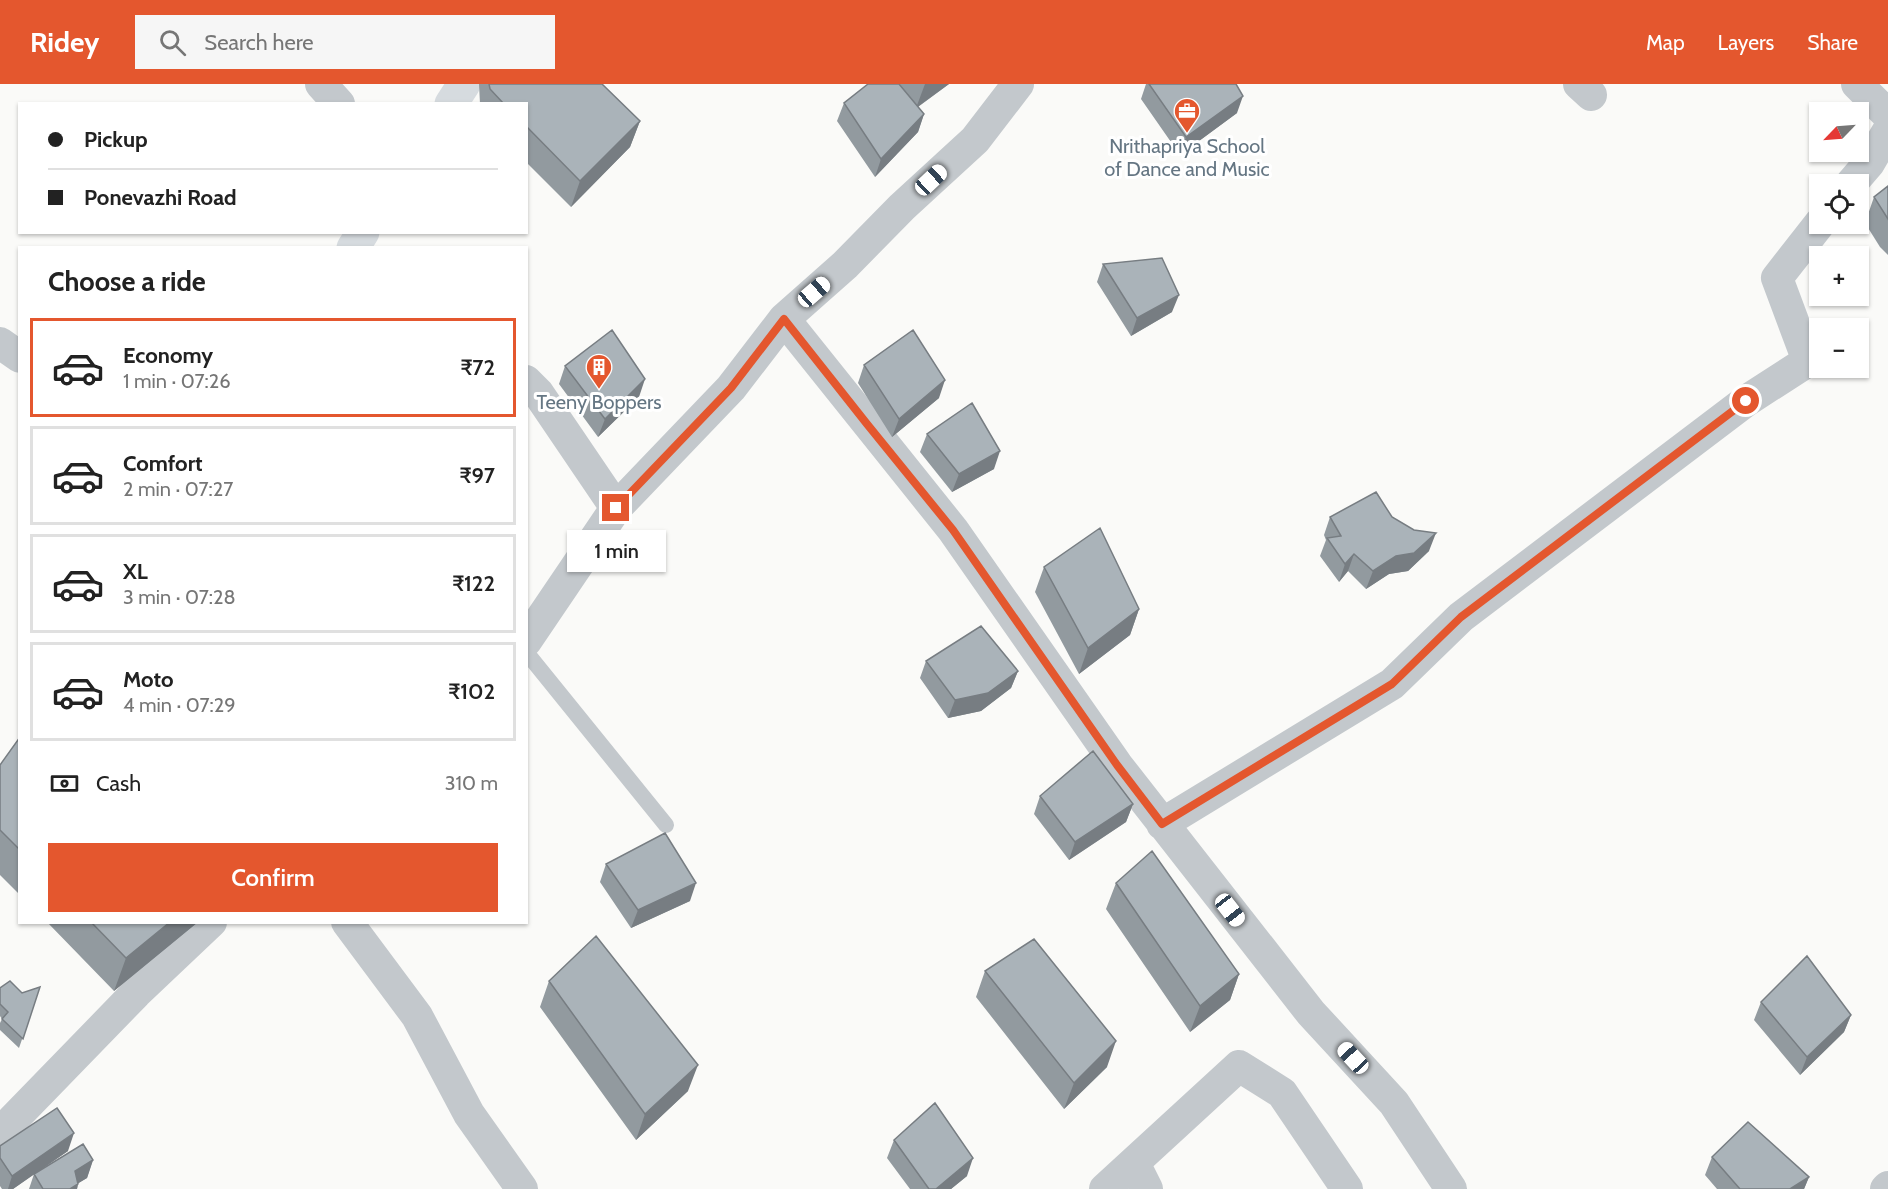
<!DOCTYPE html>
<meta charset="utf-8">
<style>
body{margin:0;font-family:Cabin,sans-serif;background:#f6f6f6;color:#222;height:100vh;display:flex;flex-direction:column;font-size:22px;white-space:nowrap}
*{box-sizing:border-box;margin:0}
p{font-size:20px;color:#767676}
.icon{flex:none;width:33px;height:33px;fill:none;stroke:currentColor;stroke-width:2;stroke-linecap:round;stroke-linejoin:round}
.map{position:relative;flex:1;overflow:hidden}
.drawer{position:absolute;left:18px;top:162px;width:510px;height:678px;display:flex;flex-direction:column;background:#fff;border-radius:0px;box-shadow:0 2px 4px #0004}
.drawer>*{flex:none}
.banner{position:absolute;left:18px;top:18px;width:510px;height:132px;border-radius:0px;box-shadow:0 2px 4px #0004;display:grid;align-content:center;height:132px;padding:0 30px;background:#fff}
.needle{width:39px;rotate:245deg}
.buttons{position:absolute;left:1809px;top:18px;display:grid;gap:12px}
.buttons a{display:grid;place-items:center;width:60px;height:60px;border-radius:0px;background:#fff;box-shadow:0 2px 4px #0004;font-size:30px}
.end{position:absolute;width:27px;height:27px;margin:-14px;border:8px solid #e4572e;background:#fff;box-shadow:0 0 0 3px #fff}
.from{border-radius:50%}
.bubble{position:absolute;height:42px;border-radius:0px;background:#fff;box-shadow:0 2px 4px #0004;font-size:20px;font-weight:600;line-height:42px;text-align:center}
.car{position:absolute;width:18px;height:36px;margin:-18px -9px;border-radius:8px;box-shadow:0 0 4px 2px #0007;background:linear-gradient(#fff 24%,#345 0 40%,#fff 0 76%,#345 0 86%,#fff 0)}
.banner b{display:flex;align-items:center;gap:21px;height:57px;font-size:22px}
.banner b+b{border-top:2px solid #e0e0e0}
.banner i{width:15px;height:15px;background:#222}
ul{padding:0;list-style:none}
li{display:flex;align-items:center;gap:18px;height:99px;margin:0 12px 9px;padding:0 18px;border:3px solid #e0e0e0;border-radius:0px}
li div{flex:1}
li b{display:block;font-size:22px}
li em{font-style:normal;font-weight:600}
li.selected{border-color:#e4572e}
li>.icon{width:54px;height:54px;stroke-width:1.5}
h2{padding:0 30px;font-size:27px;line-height:72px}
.pay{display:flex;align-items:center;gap:15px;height:66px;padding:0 30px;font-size:22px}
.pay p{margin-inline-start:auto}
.action{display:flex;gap:12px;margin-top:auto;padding:12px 30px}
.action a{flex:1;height:69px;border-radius:0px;background:#e4572e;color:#fff;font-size:24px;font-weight:600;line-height:69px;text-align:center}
header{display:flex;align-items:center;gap:36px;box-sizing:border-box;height:84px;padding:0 30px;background:#e4572e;color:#fff}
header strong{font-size:28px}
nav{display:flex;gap:33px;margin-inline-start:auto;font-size:21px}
.search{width:420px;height:54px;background:#f6f6f6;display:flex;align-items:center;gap:15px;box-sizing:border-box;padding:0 21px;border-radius:0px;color:#767676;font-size:22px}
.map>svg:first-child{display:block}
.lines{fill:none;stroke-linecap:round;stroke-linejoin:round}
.lane{stroke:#c3c8cc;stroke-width:16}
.street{stroke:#c3c8cc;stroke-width:32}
.secondary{stroke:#d6dbdf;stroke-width:33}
.wall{fill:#929a9f}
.shaded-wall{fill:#777d82}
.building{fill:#aab3b9;stroke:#777d82;stroke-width:1.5}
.route{stroke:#e4572e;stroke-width:8}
.labels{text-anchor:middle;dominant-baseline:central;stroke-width:6;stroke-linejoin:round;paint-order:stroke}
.poi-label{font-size:20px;fill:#657683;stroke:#fff}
</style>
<header>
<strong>Ridey</strong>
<div class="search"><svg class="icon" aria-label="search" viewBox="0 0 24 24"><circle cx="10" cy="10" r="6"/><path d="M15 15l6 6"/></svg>Search here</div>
<nav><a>Map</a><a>Layers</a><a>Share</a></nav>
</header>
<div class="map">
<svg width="1888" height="1105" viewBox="0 0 1888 1105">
<rect width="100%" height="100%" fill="#fafaf8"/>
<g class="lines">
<path class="lane" d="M526 568 666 741"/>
<path class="street" d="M321 0 339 20
M1579 0 1591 11
M1857 0 1888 31
M1851 100 1869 79 1888 47
M784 235 845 181 902 123 975 56 1018 0
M0 259 20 273
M526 297 538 309 616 424 731 304 784 235 953 446 1117 681 1311 929 1394 1019 1451 1105
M526 557 616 424
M1162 740 1392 600 1461 533 1746 317 1808 277 1777 194 1820 139
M347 838 417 932 469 1030 522 1105
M0 1049 136 909 211 838
M1134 1079 1147 1105
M1105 1105 1239 982 1282 1009 1347 1105
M1886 1105 1888 1103"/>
<path class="secondary" d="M451 20 464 0
M353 164 363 148"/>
</g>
<path class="wall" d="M479 0H602L640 37 630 63 571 123 526 78V20H480Z
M868 0H949L918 23 924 30 918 48 875 93 837 37 844 19Z
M1146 0H1236L1237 29 1180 71 1141 15Z
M1888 102V171L1880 163 1865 139 1874 113Z
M1103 180 1172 228 1131 252 1097 198Z
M864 281 939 314 892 353 858 299Z
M565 282 639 313 598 353 559 300Z
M927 350 994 385 952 408 920 368Z
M1330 433H1392L1429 467 1408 487 1389 490 1366 505 1348 487 1339 498 1320 472 1326 456 1324 451Z
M1044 483 1139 525 1130 551 1079 590 1035 508Z
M926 577 1018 587 1011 604 981 627 948 634 920 594Z
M20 653V811L0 791V681Z
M1040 712 1133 720 1126 738 1069 776 1034 730Z
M606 780 690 817 631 844 600 798Z
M1116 799 1239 890 1230 916 1190 948 1106 825Z
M47 838H198L114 907Z
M985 887 1107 983 1064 1025 976 913Z
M549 897 688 1007 636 1056 540 923Z
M40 903 19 964 0 946V939L2 935 0 932V904L22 909Z
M1761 918 1851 931 1844 948 1800 991 1754 936Z
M894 1056 967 1092 951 1105H910L887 1074Z
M0 1062 68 1067 36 1089 93 1076 87 1094 78 1099 77 1105H29L34 1090 13 1105H2L0 1102Z
M1712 1073 1809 1093 1804 1105H1717L1705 1091Z"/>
<path class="shaded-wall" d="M925 0H949L916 24Z
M1243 12 1237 29 1180 71 1186 53Z
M924 30 918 48 875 93 881 75Z
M640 37 630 63 571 123 580 97Z
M1179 211 1172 228 1131 252 1137 234Z
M645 295 639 313 598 353 605 335Z
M945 296 939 314 892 353 899 335Z
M1000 367 994 385 952 408 959 390Z
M1436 449 1429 467 1408 487 1389 490 1366 505 1373 487 1396 472Z
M1354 470 1348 487 1339 498 1345 480Z
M1139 525 1130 551 1079 590 1088 564Z
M1018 587 1011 604 981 627 948 634 955 616Z
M1133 720 1126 738 1069 776 1075 758Z
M696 799 690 817 631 844 638 826Z
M170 838H198L114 907 126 874Z
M1239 890 1230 916 1190 948 1200 922Z
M1851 931 1844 948 1800 991 1807 973Z
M1116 957 1107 983 1064 1025 1074 999Z
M698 981 688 1007 636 1056 645 1030Z
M74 1049 68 1067 13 1105H8L12 1092Z
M973 1074 967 1092 951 1105H936Z
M93 1076 87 1094 69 1105 75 1087Z
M1809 1093 1804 1105H1790Z
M78 1100 77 1105H70Z"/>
<path class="building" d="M489 0H602L640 37 580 97 526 42V20H504L490 5Z
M868 0H899L924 30 881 75 844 19Z
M1149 0H1236L1243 12 1186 53Z
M1888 102V135L1874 113Z
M1162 174 1179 211 1137 234 1103 180Z
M612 246 645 295 605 335 565 282Z
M913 246 945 296 899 335 864 281Z
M972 319 1000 367 959 390 927 350Z
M1376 408 1392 433 1414 446 1436 449 1414 469 1396 472 1373 487 1354 470 1345 480 1327 454 1341 452 1330 433Z
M1100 444 1139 525 1088 564 1044 483Z
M981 542 1018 587 988 609 955 616 926 577Z
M20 653V766L0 746V681Z
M1093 667 1133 720 1075 758 1040 712Z
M665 749 696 799 638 826 606 780Z
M1152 767 1239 890 1200 922 1116 799Z
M91 838H170L126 874Z
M596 852 698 981 645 1030 549 897Z
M1034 855 1116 957 1074 999 985 887Z
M1807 872 1851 931 1807 973 1761 918Z
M10 897 22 909 40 903 23 955 2 935 8 928 0 920V904Z
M935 1019 973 1074 936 1105H929L894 1056Z
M57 1024 74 1049 12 1092 0 1074V1062Z
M1748 1038 1809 1093 1790 1105H1740L1712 1073Z
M83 1060 93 1076 75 1087 78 1100 70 1105H43L34 1090Z"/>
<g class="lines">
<path class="route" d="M616 424 731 304 784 235 867 340 953 446 1117 681 1162 740 1392 600 1461 533 1746 317"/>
</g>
<defs>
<g id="office-pin" transform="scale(1.35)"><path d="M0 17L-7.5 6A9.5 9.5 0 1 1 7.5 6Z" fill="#e4572e" stroke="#fff"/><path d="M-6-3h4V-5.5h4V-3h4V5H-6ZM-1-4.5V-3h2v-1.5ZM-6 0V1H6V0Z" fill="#fff"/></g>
<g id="building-pin" transform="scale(1.35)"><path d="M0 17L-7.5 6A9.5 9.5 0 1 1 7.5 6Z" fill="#e4572e" stroke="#fff"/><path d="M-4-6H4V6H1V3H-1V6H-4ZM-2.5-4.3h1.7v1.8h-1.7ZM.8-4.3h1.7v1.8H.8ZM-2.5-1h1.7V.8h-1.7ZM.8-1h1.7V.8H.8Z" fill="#fff"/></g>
</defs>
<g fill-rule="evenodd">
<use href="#office-pin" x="1187" y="27"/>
<use href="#building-pin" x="599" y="283"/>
</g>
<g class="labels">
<g class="poi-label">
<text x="1187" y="62">Nrithapriya School<tspan x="1187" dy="23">of Dance and Music</tspan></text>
<text x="599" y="318">Teeny Boppers</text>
</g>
</g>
</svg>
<div class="buttons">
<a><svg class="needle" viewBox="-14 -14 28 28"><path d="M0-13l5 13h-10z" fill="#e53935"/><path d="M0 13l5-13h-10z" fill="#767676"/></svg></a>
<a><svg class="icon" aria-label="locate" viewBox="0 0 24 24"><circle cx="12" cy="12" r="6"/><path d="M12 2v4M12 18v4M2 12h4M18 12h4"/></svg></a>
<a>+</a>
<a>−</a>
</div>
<i class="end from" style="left:1746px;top:317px"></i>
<i class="end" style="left:616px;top:424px"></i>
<div class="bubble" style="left:567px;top:446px;width:99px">1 min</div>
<i class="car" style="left:931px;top:96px;rotate:47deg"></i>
<i class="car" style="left:814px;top:208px;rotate:49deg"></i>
<i class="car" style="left:1230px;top:826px;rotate:142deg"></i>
<i class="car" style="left:1353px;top:974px;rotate:317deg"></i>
<div class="banner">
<b><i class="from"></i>Pickup</b>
<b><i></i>Ponevazhi Road</b>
</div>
<section class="drawer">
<h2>Choose a ride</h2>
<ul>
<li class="selected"><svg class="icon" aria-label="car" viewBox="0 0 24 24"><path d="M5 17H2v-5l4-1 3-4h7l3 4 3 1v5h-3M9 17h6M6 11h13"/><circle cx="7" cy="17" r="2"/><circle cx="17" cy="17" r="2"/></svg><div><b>Economy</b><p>1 min · 07:26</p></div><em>₹72</em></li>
<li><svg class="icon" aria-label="car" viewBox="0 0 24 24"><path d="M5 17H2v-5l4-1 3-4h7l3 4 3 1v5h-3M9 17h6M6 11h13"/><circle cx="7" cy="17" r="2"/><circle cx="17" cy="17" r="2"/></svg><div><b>Comfort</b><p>2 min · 07:27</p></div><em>₹97</em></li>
<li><svg class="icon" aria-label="car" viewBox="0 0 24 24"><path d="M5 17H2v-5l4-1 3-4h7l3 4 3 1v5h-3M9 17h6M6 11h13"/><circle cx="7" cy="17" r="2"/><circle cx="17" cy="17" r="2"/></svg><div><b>XL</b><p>3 min · 07:28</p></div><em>₹122</em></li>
<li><svg class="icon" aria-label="car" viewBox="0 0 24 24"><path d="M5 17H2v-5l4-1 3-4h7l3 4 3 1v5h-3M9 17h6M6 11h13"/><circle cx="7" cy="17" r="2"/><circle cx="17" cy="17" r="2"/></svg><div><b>Moto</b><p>4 min · 07:29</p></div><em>₹102</em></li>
</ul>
<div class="pay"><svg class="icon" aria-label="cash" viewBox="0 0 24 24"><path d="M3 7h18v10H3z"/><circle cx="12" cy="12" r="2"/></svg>Cash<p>310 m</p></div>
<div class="action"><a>Confirm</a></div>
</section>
</div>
